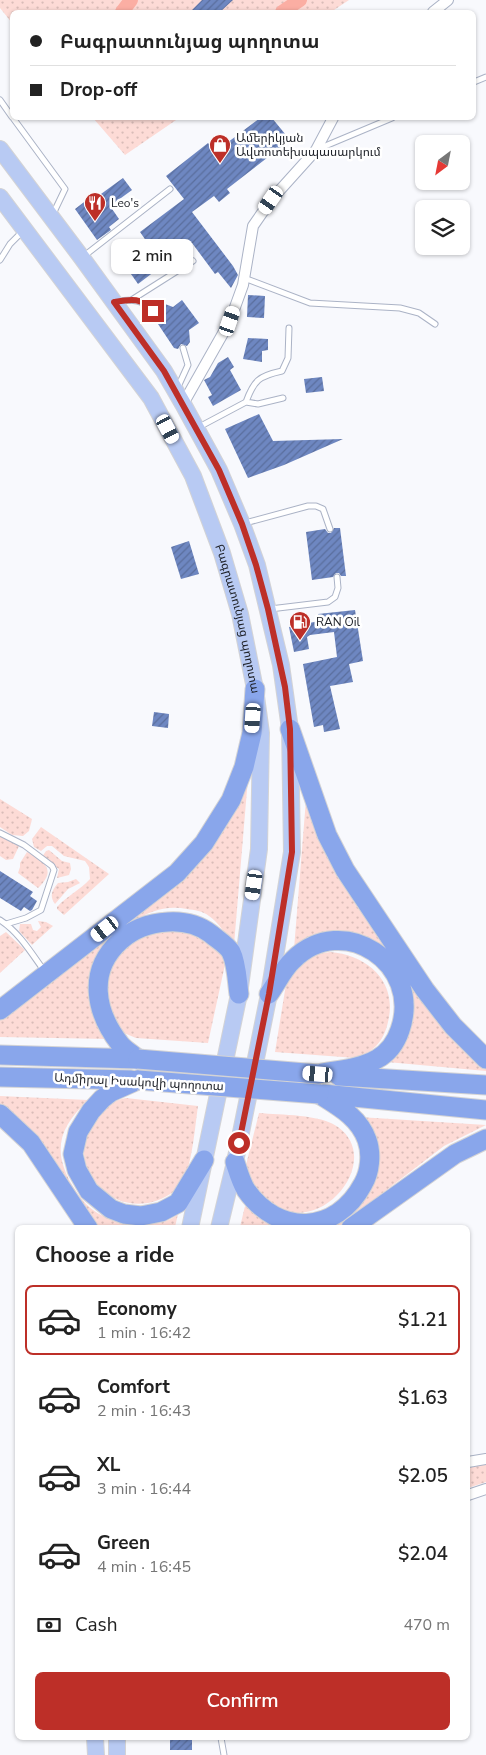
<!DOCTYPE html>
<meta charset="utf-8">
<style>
body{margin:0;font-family:"Nunito Sans","Noto Sans Armenian",sans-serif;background:#f6f6f6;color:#222;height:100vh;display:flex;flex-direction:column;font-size:19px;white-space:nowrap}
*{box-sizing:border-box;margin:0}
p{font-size:16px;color:#767676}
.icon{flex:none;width:28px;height:28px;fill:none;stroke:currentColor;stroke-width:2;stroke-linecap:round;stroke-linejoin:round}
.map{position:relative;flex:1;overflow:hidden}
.panel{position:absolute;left:15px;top:1225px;width:455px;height:515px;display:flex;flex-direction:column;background:#fff;border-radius:8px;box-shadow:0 1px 4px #0004}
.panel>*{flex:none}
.hud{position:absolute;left:10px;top:10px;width:466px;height:110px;border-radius:8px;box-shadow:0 1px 4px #0004;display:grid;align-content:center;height:110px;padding:0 20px;background:#fff}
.needle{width:32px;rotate:212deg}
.tools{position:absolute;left:415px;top:135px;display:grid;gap:10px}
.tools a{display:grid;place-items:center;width:55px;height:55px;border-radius:8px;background:#fff;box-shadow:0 1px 4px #0004;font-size:25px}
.end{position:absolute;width:22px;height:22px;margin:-11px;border:6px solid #bd2f28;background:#fff;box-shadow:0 0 0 2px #fff}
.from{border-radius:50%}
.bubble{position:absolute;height:35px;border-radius:8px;background:#fff;box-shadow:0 1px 4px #0004;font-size:16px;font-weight:600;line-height:35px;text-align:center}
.car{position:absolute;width:15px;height:30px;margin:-15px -8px;border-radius:6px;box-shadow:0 0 4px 1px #0007;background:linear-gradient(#fff 24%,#345 0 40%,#fff 0 76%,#345 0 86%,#fff 0)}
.hud b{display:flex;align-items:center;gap:18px;height:48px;font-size:19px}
.hud b+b{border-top:1px solid #e0e0e0}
.hud i{width:12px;height:12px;background:#222}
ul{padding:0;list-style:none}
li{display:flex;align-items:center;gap:15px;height:70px;margin:0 10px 8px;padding:0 10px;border:2px solid transparent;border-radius:8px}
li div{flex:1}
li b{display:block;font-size:19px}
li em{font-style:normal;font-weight:600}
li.selected{border-color:#bd2f28}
li>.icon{width:45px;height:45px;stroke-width:1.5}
h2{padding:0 20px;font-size:22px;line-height:60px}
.pay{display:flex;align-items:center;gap:12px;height:55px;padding:0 20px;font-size:19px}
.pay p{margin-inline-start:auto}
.action{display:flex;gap:10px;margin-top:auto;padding:10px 20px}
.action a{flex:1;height:58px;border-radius:8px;background:#bd2f28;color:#fff;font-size:20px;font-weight:600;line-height:58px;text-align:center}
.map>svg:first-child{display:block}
.grass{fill:url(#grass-dots)}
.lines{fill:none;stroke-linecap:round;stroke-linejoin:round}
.canal{stroke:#fbaea3;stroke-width:14}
.building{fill:url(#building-hatch)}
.lane-casing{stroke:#abb3c6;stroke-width:7}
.street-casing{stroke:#abb3c6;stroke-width:12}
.primary-casing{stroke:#d3d3d5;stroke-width:18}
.highway-casing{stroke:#d3d3d5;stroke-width:21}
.lane{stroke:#fff;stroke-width:5}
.street{stroke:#fff;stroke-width:10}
.primary{stroke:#b8caf3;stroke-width:16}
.highway{stroke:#89a6eb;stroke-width:19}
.highway-bridge-casing{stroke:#d3d3d5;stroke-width:21;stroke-linecap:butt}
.highway-bridge{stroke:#89a6eb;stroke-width:19}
.route{stroke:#bd2f28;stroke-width:6}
.labels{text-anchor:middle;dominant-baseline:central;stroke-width:5;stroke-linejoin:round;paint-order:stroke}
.poi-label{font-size:12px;fill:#21242b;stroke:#fff;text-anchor:start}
.street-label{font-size:12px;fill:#21242b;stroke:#fff}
</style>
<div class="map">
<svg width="486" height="1755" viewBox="0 0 486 1755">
<defs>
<pattern id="grass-dots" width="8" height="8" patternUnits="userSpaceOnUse" patternTransform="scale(1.25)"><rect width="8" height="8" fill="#fddbd6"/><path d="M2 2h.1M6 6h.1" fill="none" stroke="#d9bcb8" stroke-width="1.8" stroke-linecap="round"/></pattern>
<pattern id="building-hatch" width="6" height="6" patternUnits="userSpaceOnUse" patternTransform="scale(1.25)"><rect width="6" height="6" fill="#6e87c1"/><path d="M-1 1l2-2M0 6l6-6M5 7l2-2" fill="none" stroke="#5a6e9d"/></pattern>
</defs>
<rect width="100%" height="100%" fill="#f8f9fd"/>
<path class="grass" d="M0 0H349L331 12H12V23L0 8Z
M93 118H179L125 155Z
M248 778 234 945C226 935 219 923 209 916 203 911 194 910 187 909 149 902 123 928 99 954L109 1039 0 1037V1018L191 872 203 859 233 816Z
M307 787 313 814 486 1066V1071L387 1062 410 1022 377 946 294 949Z
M0 799 32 819 29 831 23 836 12 835 0 827Z
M41 827 109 874 64 915 57 909V907C67 896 80 890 90 879L89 867 85 861 64 856 52 846H47L41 851 34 847 32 839Z
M0 836 19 846 13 859 6 860 0 856Z
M49 850 62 861 70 863 71 869 69 875 57 878 59 869 42 857 46 851Z
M27 852C45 862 57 870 38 888L18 873 20 867V863Z
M76 879 80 883 68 889 55 904C49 896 52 890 58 883L68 882Z
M38 921 46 922 53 926 32 945 19 931 20 924H31L33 930 37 931 41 927Z
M183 931C200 937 214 947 226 960L208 1043 136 1038 124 1033 116 1023 107 1000 108 976 117 954 147 932Z
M6 932 25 950 0 973V936Z
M330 952C368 955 398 982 388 1022 386 1031 382 1040 376 1046 370 1052 363 1055 356 1058L275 1052 287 978 313 955Z
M0 1096 88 1100C59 1128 51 1151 74 1188 81 1199 89 1209 101 1215 113 1220 125 1221 138 1223 153 1224 167 1224 178 1214L175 1227H97L0 1109Z
M126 1098 198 1106C195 1126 192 1169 181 1184 173 1194 160 1201 148 1203 95 1212 60 1145 103 1110 111 1103 116 1100 126 1098Z
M259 1113C281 1115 320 1114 338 1127 384 1160 322 1238 272 1205 268 1203 262 1200 259 1197 253 1190 249 1177 245 1169Z
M359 1117 486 1125 444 1146 338 1227 326 1228 362 1200Z
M245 1206 275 1227H240Z
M486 1464V1482L468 1488V1470L471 1467Z"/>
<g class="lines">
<path class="canal" d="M122 12 131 0
M282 12 300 0"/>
</g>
<path class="building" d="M202 0H233L220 12H190Z
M260 118H272L290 140 227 189 230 193 219 202 214 196 192 212 233 266 238 275 231 288 218 272 215 274 192 243 138 284 124 264 149 245 140 232 184 199 166 176 208 143 215 152Z
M123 178 132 190 110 206 119 219 109 227 111 230 97 240 75 209 88 199 90 202Z
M248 295 265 296 264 318 247 317Z
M182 300 199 323 189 330 190 342 187 346 181 344 178 349 174 348 152 315 156 314V308L159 305 165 304 173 307Z
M248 338 268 339V350L262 351V362L243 359Z
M228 357 234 367 230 370 241 390 213 406 208 397 212 395 204 380 210 377 218 363Z
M322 377 324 391 306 393 304 379Z
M259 414 273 441 343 439 284 465 248 478 225 429Z
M334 528H340L346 576H341L339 573H336L333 577 312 580 306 532 325 529 328 533H331Z
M189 541 199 574 181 579 171 547Z
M355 610 363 661 349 664 353 682 330 686 340 729 324 732 323 725 314 727 303 664 337 657 334 632 310 635 307 637 309 649 294 652 289 627 319 621 318 614Z
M154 712 169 714 168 728 152 726Z
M0 871 33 892 30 896 37 901 32 910 30 911 24 907 21 911 0 898Z
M170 1738H192V1750H170Z"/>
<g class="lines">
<g class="lane-casing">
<path id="lane" d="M474 82 486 77
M0 100 12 117
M13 118 65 189 53 214
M318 149 392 118
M84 256 170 189
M0 260 10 244 22 232
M244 278 310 303 400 308 419 313 435 324
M133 299 193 261
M118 301C133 299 143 300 153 311
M177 389 188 365 183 348
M246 402 258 404 283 398
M199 427 246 402C254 380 259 376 282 371L288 358 289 328
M245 523 308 506H316L323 509 330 529
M270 609 328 602 335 597 338 588 337 577
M0 833 24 845 52 866 54 870 41 910 26 918 6 924
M0 920C19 932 32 954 45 972
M221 1738 224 1755"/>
</g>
<g class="street-casing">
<path id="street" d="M433 12 448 0
M183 404 230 321 243 285 253 226 271 200 316 150 333 118
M468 1462 486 1459
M468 1495 486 1489"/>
</g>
<g class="primary-casing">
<g id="primary">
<path d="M0 149 82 258 164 371 183 404 219 470 242 524 257 565 281 665 290 729 292 852 269 994 235 1162 219 1228"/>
<path id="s1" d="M0 197 151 398 193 476 222 553 240 614 255 689 261 733 259 849 239 994 190 1228"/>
<path d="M95 1738 96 1755"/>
<path d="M117 1738V1755"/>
</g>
</g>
<g class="highway-casing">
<path id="highway" d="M290 729 327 835 345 870 425 990 453 1026 486 1059
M269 994C277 983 283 969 293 960 343 910 423 964 400 1030 396 1042 388 1053 377 1059 360 1069 337 1070 318 1074
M0 1010 177 873 204 843 231 800 244 767 252 733 255 689
M0 1055 138 1059
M138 1059C132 1054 125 1050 120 1044 95 1012 87 971 120 941 134 928 149 923 168 922 184 921 199 925 211 934 218 940 227 945 231 952 237 964 237 981 239 994
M339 1076 486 1085
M0 1077 131 1080
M138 1080 111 1092 102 1099 91 1111 78 1132 73 1154 77 1170 89 1191 111 1209 124 1214 141 1216 161 1212 178 1203 204 1160
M323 1094 486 1110
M0 1114 31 1143 88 1228
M235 1162C238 1171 241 1182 246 1190 278 1236 336 1235 363 1184 370 1172 372 1154 367 1140 359 1117 338 1106 319 1094
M351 1228 455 1154 486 1139"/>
</g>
<use href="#lane" class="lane"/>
<use href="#street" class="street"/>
<use href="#primary" class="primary"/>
<use href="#highway" class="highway"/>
<g class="highway-bridge-casing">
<path id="highway-bridge" d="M138 1059 318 1074
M138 1080 319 1094"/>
</g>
<use href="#highway-bridge" class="highway-bridge"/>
</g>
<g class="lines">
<path class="route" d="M153 311C140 297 132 299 114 302L164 371 219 470 242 524 256 565 268 609 285 687 290 729 292 852 269 994 239 1143"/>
</g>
<defs>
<g id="shop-pin" transform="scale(1.125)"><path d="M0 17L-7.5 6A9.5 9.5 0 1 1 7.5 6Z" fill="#bd2f28" stroke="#fff"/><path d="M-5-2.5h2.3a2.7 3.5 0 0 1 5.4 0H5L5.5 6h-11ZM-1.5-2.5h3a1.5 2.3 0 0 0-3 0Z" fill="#fff"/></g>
<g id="restaurant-pin" transform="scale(1.125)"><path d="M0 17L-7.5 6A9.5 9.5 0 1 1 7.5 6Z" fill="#bd2f28" stroke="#fff"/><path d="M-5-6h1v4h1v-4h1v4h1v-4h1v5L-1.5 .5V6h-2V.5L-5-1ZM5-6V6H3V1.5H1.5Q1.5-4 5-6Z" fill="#fff"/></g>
<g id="fuel-pin" transform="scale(1.125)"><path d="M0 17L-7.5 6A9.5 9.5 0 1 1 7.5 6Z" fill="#bd2f28" stroke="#fff"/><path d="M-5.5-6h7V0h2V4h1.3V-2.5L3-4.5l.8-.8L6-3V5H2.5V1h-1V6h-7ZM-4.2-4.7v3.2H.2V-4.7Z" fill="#fff"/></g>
</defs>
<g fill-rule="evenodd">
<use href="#shop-pin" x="220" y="145"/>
<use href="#restaurant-pin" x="95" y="203"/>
<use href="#fuel-pin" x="300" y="622"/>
</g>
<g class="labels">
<g class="poi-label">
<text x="236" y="138">Ամերիկյան<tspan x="236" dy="14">Ավտոտեխսպասարկում</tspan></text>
<text x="111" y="203">Leo's</text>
<text x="316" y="622">RAN Oil</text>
</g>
<g class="street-label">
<text stroke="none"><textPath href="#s1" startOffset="490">Բագրատունյաց պողոտա</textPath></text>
<text transform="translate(139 1082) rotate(3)">Ադմիրալ Իսակովի պողոտա</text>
</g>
</g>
</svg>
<div class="tools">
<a><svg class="needle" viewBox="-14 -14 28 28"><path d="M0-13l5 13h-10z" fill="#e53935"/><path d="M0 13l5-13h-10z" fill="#767676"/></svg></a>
<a><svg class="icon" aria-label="layers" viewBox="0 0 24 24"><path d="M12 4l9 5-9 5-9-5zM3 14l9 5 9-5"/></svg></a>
</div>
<i class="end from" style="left:239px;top:1143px"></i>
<i class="end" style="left:153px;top:311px"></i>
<div class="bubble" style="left:111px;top:239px;width:82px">2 min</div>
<i class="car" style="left:271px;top:200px;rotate:215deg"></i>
<i class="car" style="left:230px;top:321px;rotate:19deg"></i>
<i class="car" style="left:168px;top:429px;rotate:152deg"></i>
<i class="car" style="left:253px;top:718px;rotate:184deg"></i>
<i class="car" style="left:254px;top:885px;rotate:188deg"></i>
<i class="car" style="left:105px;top:929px;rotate:232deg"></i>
<i class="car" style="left:318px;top:1074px;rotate:275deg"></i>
<div class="hud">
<b><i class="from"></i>Բագրատունյաց պողոտա</b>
<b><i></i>Drop-off</b>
</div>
<section class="panel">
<h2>Choose a ride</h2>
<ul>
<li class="selected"><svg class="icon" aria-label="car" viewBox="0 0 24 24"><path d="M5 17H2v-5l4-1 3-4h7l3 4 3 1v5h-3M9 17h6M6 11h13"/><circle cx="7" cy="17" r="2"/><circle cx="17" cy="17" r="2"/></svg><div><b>Economy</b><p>1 min · 16:42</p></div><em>$1.21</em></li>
<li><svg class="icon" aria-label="car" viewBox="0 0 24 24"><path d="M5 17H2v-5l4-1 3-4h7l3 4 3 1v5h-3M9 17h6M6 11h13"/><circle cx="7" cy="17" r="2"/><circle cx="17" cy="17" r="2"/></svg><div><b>Comfort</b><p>2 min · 16:43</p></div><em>$1.63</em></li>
<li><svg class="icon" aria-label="car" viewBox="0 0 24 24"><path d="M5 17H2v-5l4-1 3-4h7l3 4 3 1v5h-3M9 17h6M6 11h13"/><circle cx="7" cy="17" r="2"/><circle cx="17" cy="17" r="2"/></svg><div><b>XL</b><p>3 min · 16:44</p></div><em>$2.05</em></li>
<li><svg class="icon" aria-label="car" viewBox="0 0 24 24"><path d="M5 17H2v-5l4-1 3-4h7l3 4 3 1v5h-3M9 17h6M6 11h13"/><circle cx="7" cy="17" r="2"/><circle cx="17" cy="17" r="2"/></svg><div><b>Green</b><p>4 min · 16:45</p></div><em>$2.04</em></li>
</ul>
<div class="pay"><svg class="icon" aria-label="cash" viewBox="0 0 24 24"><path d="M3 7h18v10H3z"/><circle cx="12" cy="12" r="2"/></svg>Cash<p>470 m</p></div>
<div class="action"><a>Confirm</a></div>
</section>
</div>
